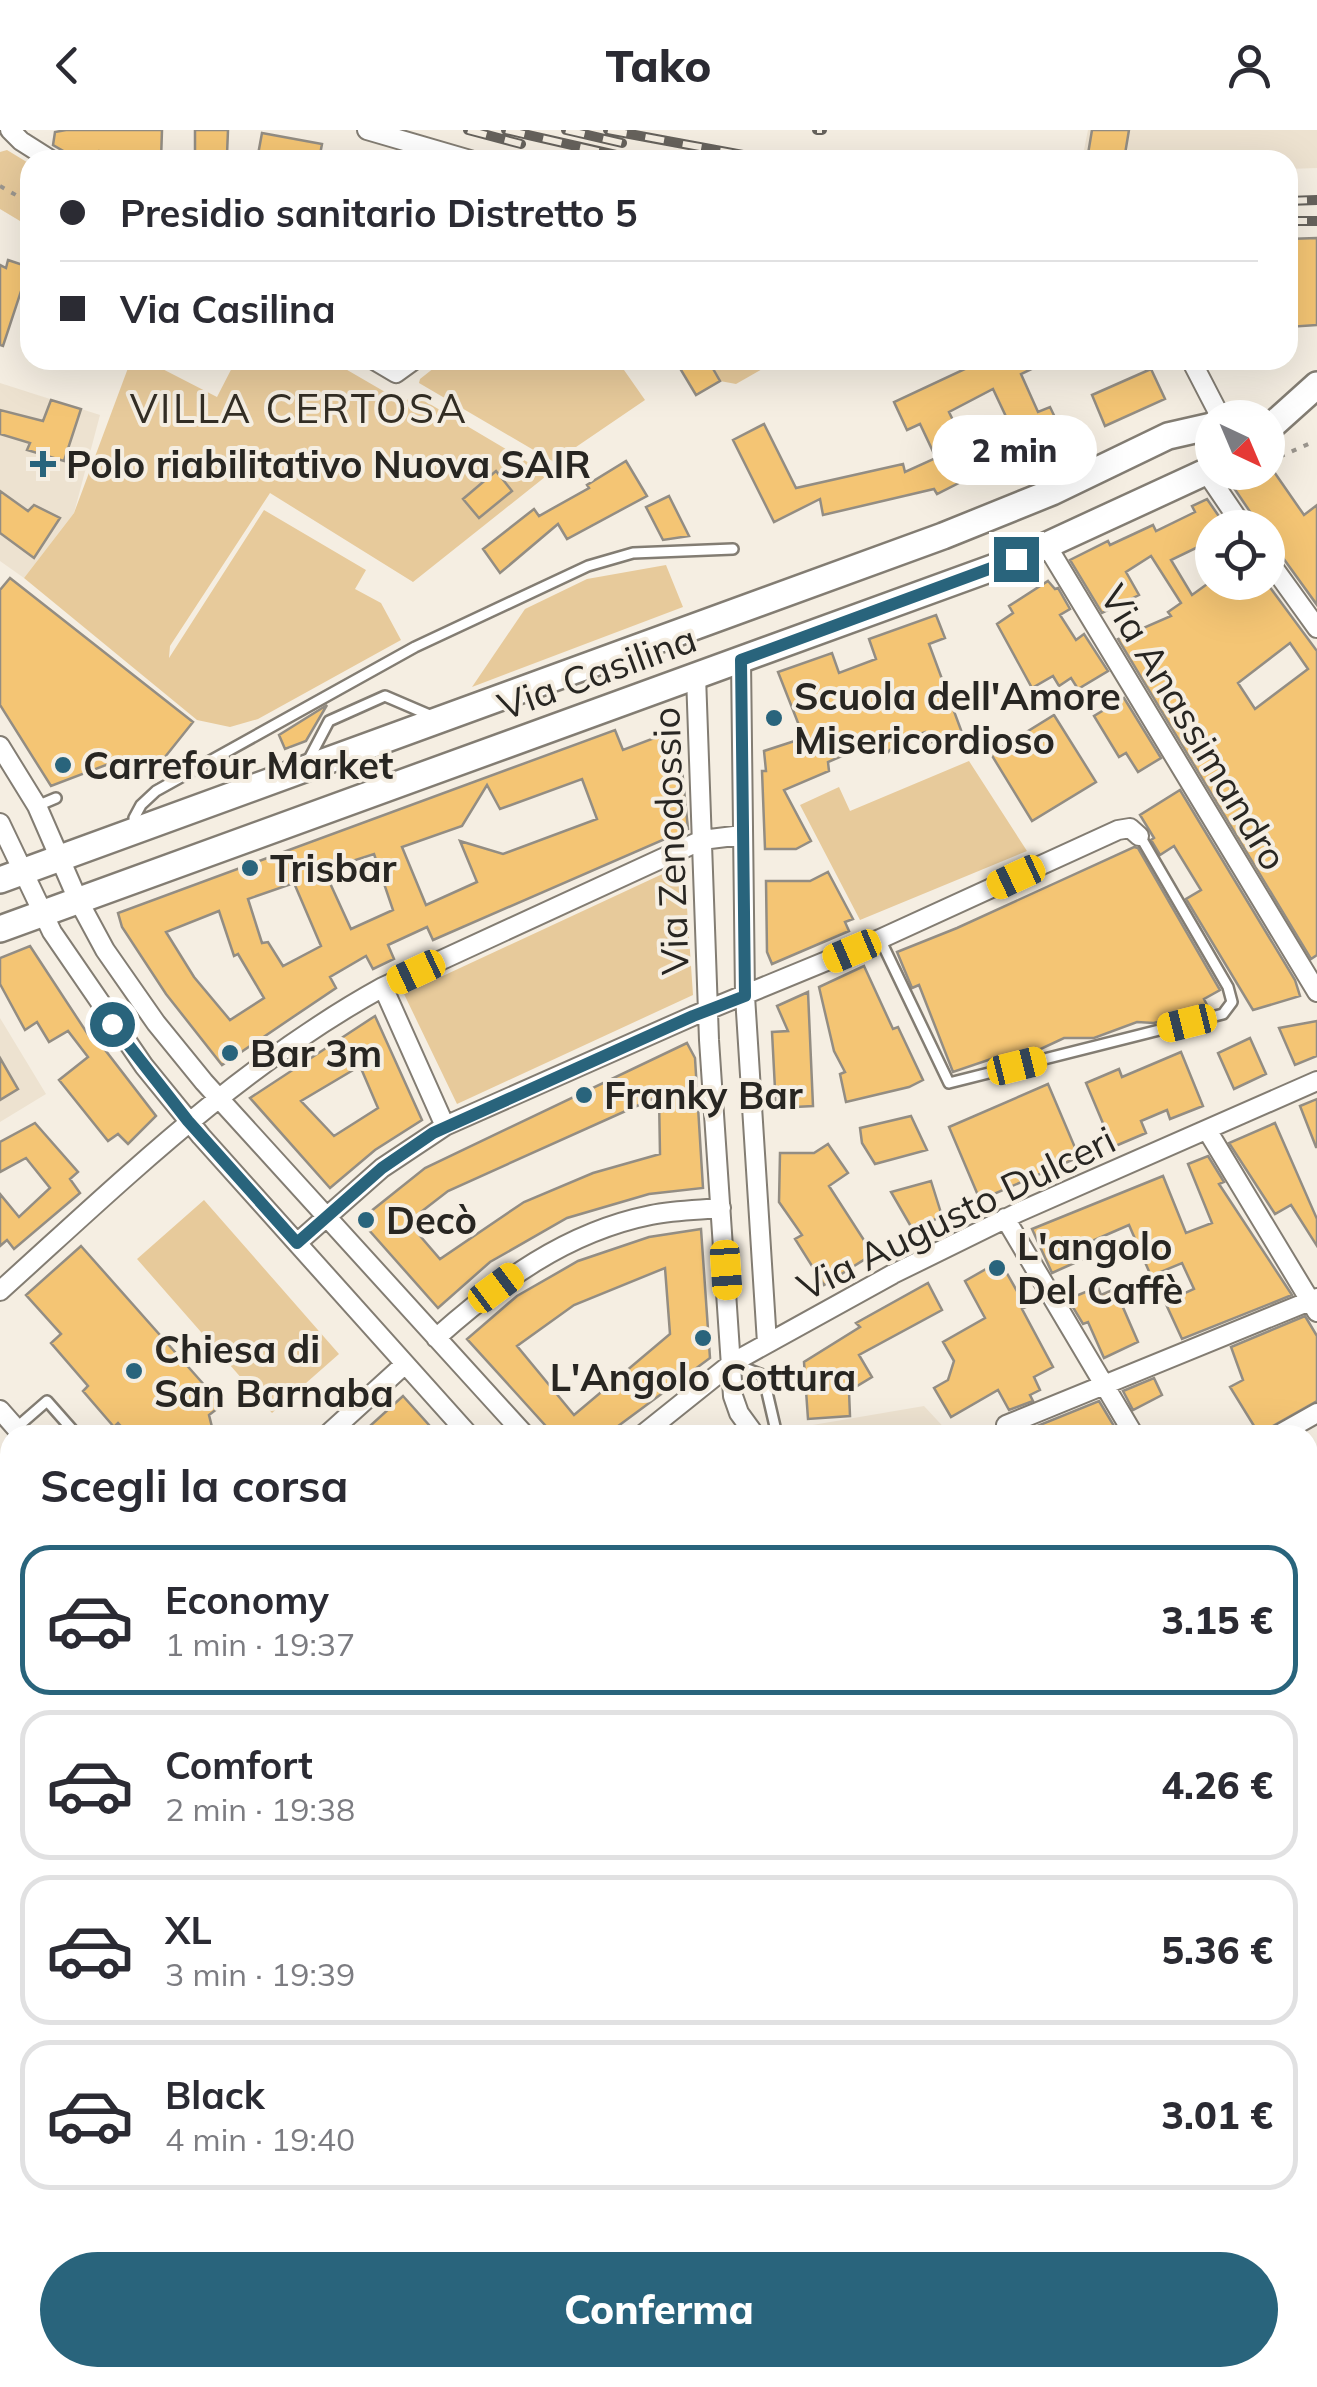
<!DOCTYPE html>
<html lang="it">
<meta charset="utf-8">
<style>
body{margin:0;font-family:Mulish,sans-serif;background:#f2f2f3;color:#2b2b33;height:100vh;display:flex;flex-direction:column;font-size:38px;white-space:nowrap}
*{box-sizing:border-box;margin:0}
p{font-size:32px;color:#7c7c81}
.icon{flex:none;width:55px;height:55px;fill:none;stroke:currentColor;stroke-width:2;stroke-linecap:round;stroke-linejoin:round}
.map{position:relative;flex:1;overflow:hidden}
.details{position:absolute;left:0px;top:1295px;width:1318px;height:962px;display:flex;flex-direction:column;background:#fff;border-radius:30px 30px 0 0;box-shadow:0 10px 40px #0002}
.details>*{flex:none}
.hud{position:absolute;left:20px;top:20px;width:1278px;height:220px;border-radius:30px;box-shadow:0 10px 40px #0002;display:grid;align-content:center;height:220px;padding:0 40px;background:#fff}
.needle{width:65px;rotate:136deg}
.controls{position:absolute;left:1195px;top:270px;display:grid;gap:20px}
.controls a{display:grid;place-items:center;width:90px;height:90px;border-radius:50%;background:#fff;box-shadow:0 10px 40px #0002;font-size:50px}
.end{position:absolute;width:45px;height:45px;margin:-22px;border:12px solid #29647c;background:#fff;box-shadow:0 0 0 5px #fff}
.from{border-radius:50%}
.bubble{position:absolute;height:70px;border-radius:35px;background:#fff;box-shadow:0 10px 40px #0002;font-size:32px;font-weight:800;line-height:70px;text-align:center}
.car{position:absolute;width:30px;height:60px;margin:-30px -15px;border-radius:12px;box-shadow:0 0 8px 2px #0007;background:linear-gradient(#f5c518 24%,#345 0 40%,#f5c518 0 76%,#345 0 86%,#f5c518 0)}
.hud b{display:flex;align-items:center;gap:35px;height:95px;font-size:38px}
.hud b+b{border-top:2px solid #e1e1e2}
.hud i{width:25px;height:25px;background:#2b2b33}
ul{padding:0;list-style:none}
li{display:flex;align-items:center;gap:30px;height:150px;margin:0 20px 15px;padding:0 20px;border:5px solid #e1e1e2;border-radius:30px}
li div{flex:1}
li b{display:block;font-size:38px}
li em{font-style:normal;font-weight:800}
li.selected{border-color:#29647c}
li>.icon{width:90px;height:90px;stroke-width:1.5}
h2{padding:0 40px;font-size:45px;line-height:120px}
.primary-button{display:flex;gap:20px;margin-top:auto;padding:20px 40px}
.primary-button a{flex:1;height:115px;border-radius:60px;background:#29647c;color:#fff;font-size:40px;font-weight:800;line-height:115px;text-align:center}
header{display:flex;justify-content:space-between;align-items:center;height:130px;padding:0 40px;background:#fff;font-size:45px;font-weight:800}
.map>svg:first-child{display:block}
.built{fill:#ede2d0}
.green{fill:#e7ca9b}
.building{fill:#f4c574;stroke:#938d83;stroke-width:2.5;fill-rule:evenodd}
.lines{fill:none;stroke-linecap:round;stroke-linejoin:round}
.lane-casing{stroke:#837d73;stroke-width:14}
.street-casing{stroke:#837d73;stroke-width:22}
.secondary-casing{stroke:#837d73;stroke-width:30}
.path{stroke:#9b968e;stroke-width:4;stroke-dasharray:5 8;stroke-linecap:butt}
.lane{stroke:#fff;stroke-width:9}
.street{stroke:#fff;stroke-width:18}
.secondary{stroke:#fff;stroke-width:25}
.rail-casing{stroke:#66625c;stroke-width:10}
.rail{stroke:#f5eee2;stroke-width:6;stroke-dasharray:19;stroke-linecap:butt}
.route{stroke:#29647c;stroke-width:12}
.poi-dot{fill:#29647c;stroke:#f5eee2;stroke-width:4}
.labels{text-anchor:middle;dominant-baseline:central;stroke-width:8;stroke-linejoin:round;paint-order:stroke}
.poi-label{font-size:38px;font-weight:bold;fill:#282622;stroke:#f5eee2;text-anchor:start}
.street-label{font-size:38px;fill:#282622;stroke:#f5eee2}
.neighbourhood-label{font-size:40px;letter-spacing:2.5px;fill:#332e25;stroke:#f5eee2}
</style>
<header><svg class="icon" aria-label="back" viewBox="0 0 24 24"><path d="M15 5l-7 7 7 7"/></svg>Tako<svg class="icon" aria-label="person" viewBox="0 0 24 24"><circle cx="12" cy="8" r="4"/><path d="M4 21q1-7 8-7t8 7"/></svg></header>
<div class="map">
<svg width="1317" height="2257" viewBox="0 0 1317 2257">
<rect width="100%" height="100%" fill="#f5eee2"/>
<path class="built" d="M1088 0H1317V38L1288 39V30H1082Z
M0 253 100 285 74 383 24 448 0 431Z
M0 888 46 964 0 992Z
M924 1276 951 1305H803L801 1297Z
M1317 1536V1633L1308 1622V1541Z
M1317 1650V1773L1308 1781V1658Z
M223 2248H293L299 2253 295 2257H214Z"/>
<path class="green" d="M7 20 30 34V97L0 79V22Z
M131 230H145L217 267 236 230H330L404 273 413 264 541 340 545 347 413 452 270 363 170 516 169 528 264 380 366 440 355 459 381 473 401 510 258 589 230 597 197 590 24 448 74 383Z
M444 230H617L645 270 554 332 419 253 420 249Z
M709 230H778L736 254 720 251Z
M666 435 683 477 472 557 525 479 587 449Z
M969 631 1027 721 860 790 800 675 839 657 850 681Z
M684 734 693 865 457 974 404 864Z
M204 1070 339 1224 272 1283 137 1129Z"/>
<path class="building" d="M66 0H162L161 30H130L132 26 99 21 94 30H79L53 15 55 2Z
M195 0H228L227 25 195 24Z
M1092 0H1129L1124 30H1087Z
M262 3 322 14 319 30H257Z
M1317 108V195L1288 197V109Z
M8 130 29 137 3 216 0 215V135L6 138Z
M675 230H708L720 251 696 265Z
M984 230H1050L1021 244 1038 282 1050 277 1062 302 1028 318 1030 321 1011 330 1010 327 937 364 934 359 823 385 820 369 774 392 733 310 764 294 796 358 903 334 905 342 936 328 920 294 907 300 894 272ZM993 259 1009 293 965 315 949 282Z
M1151 239 1165 269 1105 296 1092 265Z
M51 270 81 279 64 331 27 320 30 313 0 304V280L43 291Z
M626 331 647 366 567 409 558 394 500 443 483 419 534 379 539 386 589 358 587 355Z
M1270 336 1304 385 1317 375V475L1268 407V398H1261L1234 358 1259 342H1268Z
M496 341 512 361 479 388 463 369Z
M0 361 28 381 34 375 60 388 34 428 0 403Z
M669 366 689 406 663 410 646 377Z
M1207 369 1227 398H1212V441L1200 416 1171 430 1192 465 1210 452H1266L1317 521V825L1311 829 1118 509 1171 486 1168 482 1181 473 1151 426 1126 442 1139 465 1102 483 1070 430 1108 411 1110 415 1153 395 1156 401 1195 382 1192 376ZM1290 513 1308 539 1255 579 1238 553Z
M10 448 193 592 165 627 139 636 127 627 51 656 0 575V460Z
M1048 451 1055 459 1058 458 1070 479 1060 485 1076 510 1084 504 1108 541 1078 559 1071 548 1059 556 1053 546 1032 558 997 494 1013 483 1009 476Z
M936 485 945 508 929 514 961 600 930 613 925 602 896 614 886 624 877 621 871 624 867 615 828 632 829 641 784 660 811 711 796 719H765L762 641H766L764 621 804 608 778 542 832 523 839 543 876 529 869 509Z
M1124 568 1161 628 1138 642 1126 623 1119 627 1094 586Z
M327 575 306 611 285 619 279 605Z
M1054 585 1096 652 1032 691 991 624Z
M678 599 688 699 433 810 427 797 388 815 394 829 373 839 366 826 330 847 336 858 222 935 166 864 122 797 118 783 615 600 623 620ZM582 649 597 689 503 724 460 711 477 752 426 775 402 717 462 696 487 655 500 679ZM374 724 393 780 351 799 324 740ZM294 753 321 816 283 836 268 812 262 813 248 769ZM219 781 234 826 238 824 264 868 230 890 194 847 166 802Z
M1180 660 1295 850 1300 866 1253 880 1186 769 1201 760 1174 716 1160 725 1151 710 1154 708 1140 685Z
M1134 717 1138 718 1220 860 1204 869 1208 877 1154 893 1137 892 1094 908H1064L1030 924 997 927 953 942 919 855 912 858 897 822 957 798Z
M828 742 853 789 845 792 849 801 772 834 767 822 766 751H810Z
M30 816 89 906 92 903 156 986 128 1014 118 1004 108 1011 59 950 88 927 68 901 49 912 37 892 25 900 0 854V828Z
M864 836 893 899 898 897 923 950 909 957 846 972 840 944 845 942 834 921 819 857Z
M808 862 813 976 776 978 772 902 788 901 777 876Z
M375 886 422 990 375 1020 330 1058 250 968ZM360 936 378 978 334 1006 301 971Z
M1317 891V926L1295 935 1279 898Z
M1250 908 1266 944 1234 959 1218 923Z
M687 913 695 928 703 1058 649 1064 567 1088 490 1132 438 1178 360 1090 425 1038ZM659 966 660 1024 593 1043 524 1072 440 1129 408 1092 448 1061Z
M1181 922 1203 976 1170 989 1167 980 1141 991 1146 1003 1113 1017 1086 953 1119 939 1122 947Z
M0 928 18 959 0 970Z
M1048 954 1079 1027 980 1070 949 997Z
M1317 969V1017H1316L1300 976Z
M911 986 927 1020 875 1034 862 1013 860 998Z
M35 993 78 1042 70 1049 80 1063 14 1119 7 1110 0 1116V1064L19 1087 50 1058 26 1028 0 1042V1012Z
M1275 993 1317 1089V1116L1291 1075 1275 1084 1229 1013Z
M828 1014 848 1043 829 1056 873 1124 824 1155 795 1109 802 1105 779 1072 780 1023H814Z
M1208 1026 1224 1052 1219 1054 1292 1165 1182 1209 1165 1172 1194 1159 1182 1133 1151 1146 1129 1095 1076 1118 1081 1130 1052 1143 1032 1099 1163 1046 1186 1103 1212 1093 1188 1034Z
M931 1051 942 1086 913 1100 891 1062Z
M701 1099 710 1228 606 1305H554L467 1209 517 1166 578 1131 649 1107ZM665 1138 670 1204 574 1285 517 1216 574 1175Z
M81 1116 222 1275 209 1285 214 1305H129L118 1293 114 1297 83 1261 88 1256 51 1213 61 1204 26 1165Z
M1000 1131 1026 1177 1022 1179 1053 1237 1034 1247 1040 1260 1030 1265 1033 1271 1009 1280 998 1260 951 1287 934 1258 948 1250 954 1231 943 1212 985 1188 965 1151Z
M928 1153 942 1180 859 1225 872 1247 849 1261 850 1286 808 1289 804 1232 860 1197 856 1193Z
M1098 1157 1101 1165 1115 1159 1138 1212 1104 1228 1088 1192 1083 1194 1068 1169Z
M1305 1186 1317 1206V1271L1259 1304 1230 1257 1243 1250 1231 1217Z
M1154 1248 1162 1265 1133 1280 1123 1261Z
M403 1266 438 1305H360Z
M1099 1271 1114 1296 1090 1305H1015Z"/>
<g class="lines">
<g class="lane-casing">
<path id="lane" d="M308 631 329 591 385 566 434 587
M37 676 56 668
M136 696 134 688 141 675 156 661 415 517 588 436 633 423 733 419
M880 809 949 953 1223 884 1232 872 1228 857 1140 706
M734 1234 763 1245 777 1305
M16 1298 47 1271 77 1305"/>
</g>
<g class="street-casing">
<path id="street" d="M10 0 21 11 51 30
M367 0 470 30
M374 230 396 243 414 230
M1191 230 1221 288
M1206 342 1244 398
M1047 416 1317 862
M1268 430 1317 498
M741 530 745 866 767 1213
M696 546 709 910 733 1266 739 1283 755 1305
M0 616 37 676 78 770 105 820 156 893 204 952 525 1305
M0 693 52 802 144 936 201 1006 469 1305
M383 857 445 996
M1207 1000 1317 1182
M1005 1088 1134 1305
M297 1113 382 1038 445 996 693 886 880 809 1118 700 1130 698 1139 706
M0 1161C122 1051 238 937 383 857L702 710 742 705
M436 1208C499 1152 566 1102 651 1085 674 1080 698 1080 721 1078
M0 1280 22 1305
M1006 1295 1317 1168
M327 1305 405 1234
M642 1305 732 1233 893 1144 1019 1082 1317 951
M1278 1305 1317 1283
M0 1383 10 1373
M1308 1515 1317 1509
M0 1748 10 1757
M1308 1808 1317 1800
M0 1879 10 1871
M0 1932 10 1943
M1308 2016 1317 2027
M0 2065 10 2055
M0 2107 10 2117
M1308 2121 1317 2113
M1308 2192 1317 2184
M134 2248 143 2257
M312 2248 322 2257
M561 2248 573 2257
M1152 2248 1160 2257
M200 2257 210 2248
M769 2257 781 2248
M809 2257 814 2248
M1018 2257 1030 2248
M1230 2257 1241 2248"/>
</g>
<g class="secondary-casing">
<path id="secondary" d="M1268 299 1317 255
M0 750 943 406 1052 362 1168 306 1212 296
M0 799 1017 429 1212 339"/>
</g>
<path class="path" d="M0 56 30 73
M22 66 30 53
M1268 332 1315 311
M1004 339 1012 354"/>
<use href="#lane" class="lane"/>
<use href="#street" class="street"/>
<use href="#secondary" class="secondary"/>
<g class="rail-casing">
<path id="rail" d="M468 0 521 14
M506 0 638 30
M566 0 622 13
M608 0 770 30
M817 0H822
M1288 71 1317 70
M1288 91H1317"/>
</g>
<use href="#rail" class="rail"/>
</g>
<g class="lines">
<path class="route" d="M112 894 188 991 297 1113 382 1038 433 1003 693 886 745 866 741 530 1016 429"/>
</g>
<g class="poi-dot">
<path d="M38 319h10v10h10v10h-10v10h-10v-10h-10v-10h10z"/>
<circle cx="774" cy="588" r="10"/>
<circle cx="63" cy="635" r="10"/>
<circle cx="250" cy="738" r="10"/>
<circle cx="230" cy="923" r="10"/>
<circle cx="584" cy="965" r="10"/>
<circle cx="366" cy="1090" r="10"/>
<circle cx="997" cy="1138" r="10"/>
<circle cx="703" cy="1208" r="10"/>
<circle cx="134" cy="1241" r="10"/>
</g>
<g class="labels">
<g class="poi-label">
<text x="66" y="334">Polo riabilitativo Nuova SAIR</text>
<text x="794" y="566">Scuola dell'Amore<tspan x="794" dy="44">Misericordioso</tspan></text>
<text x="83" y="635">Carrefour Market</text>
<text x="270" y="738">Trisbar</text>
<text x="250" y="923">Bar 3m</text>
<text x="604" y="965">Franky Bar</text>
<text x="386" y="1090">Decò</text>
<text x="1017" y="1116">L'angolo<tspan x="1017" dy="44">Del Caffè</tspan></text>
<text x="154" y="1219">Chiesa di<tspan x="154" dy="44">San Barnaba</tspan></text>
<text x="703" y="1247" text-anchor="middle">L'Angolo Cottura</text>
</g>
<g class="street-label">
<text transform="translate(597 542) rotate(-20)">Via Casilina</text>
<text transform="translate(1194 597) rotate(59)">Via Anassimandro</text>
<text transform="translate(670 711) rotate(-92)">Via Zenodossio</text>
<text transform="translate(956 1083) rotate(-26)">Via Augusto Dulceri</text>
</g>
<g class="neighbourhood-label">
<text x="299" y="278">VILLA CERTOSA</text>
</g>
</g>
</svg>
<div class="controls">
<a><svg class="needle" viewBox="-14 -14 28 28"><path d="M0-13l5 13h-10z" fill="#e53935"/><path d="M0 13l5-13h-10z" fill="#7c7c81"/></svg></a>
<a><svg class="icon" aria-label="locate" viewBox="0 0 24 24"><circle cx="12" cy="12" r="6"/><path d="M12 2v4M12 18v4M2 12h4M18 12h4"/></svg></a>
</div>
<i class="end from" style="left:112px;top:894px"></i>
<i class="end" style="left:1016px;top:429px"></i>
<div class="bubble" style="left:932px;top:285px;width:165px">2 min</div>
<i class="car" style="left:1016px;top:747px;rotate:245deg"></i>
<i class="car" style="left:852px;top:821px;rotate:247deg"></i>
<i class="car" style="left:416px;top:842px;rotate:245deg"></i>
<i class="car" style="left:1187px;top:893px;rotate:256deg"></i>
<i class="car" style="left:1017px;top:936px;rotate:76deg"></i>
<i class="car" style="left:726px;top:1140px;rotate:176deg"></i>
<i class="car" style="left:496px;top:1158px;rotate:53deg"></i>
<div class="hud">
<b><i class="from"></i>Presidio sanitario Distretto 5</b>
<b><i></i>Via Casilina</b>
</div>
<section class="details">
<h2>Scegli la corsa</h2>
<ul>
<li class="selected"><svg class="icon" aria-label="car" viewBox="0 0 24 24"><path d="M5 17H2v-5l4-1 3-4h7l3 4 3 1v5h-3M9 17h6M6 11h13"/><circle cx="7" cy="17" r="2"/><circle cx="17" cy="17" r="2"/></svg><div><b>Economy</b><p>1 min · 19:37</p></div><em>3.15 €</em></li>
<li><svg class="icon" aria-label="car" viewBox="0 0 24 24"><path d="M5 17H2v-5l4-1 3-4h7l3 4 3 1v5h-3M9 17h6M6 11h13"/><circle cx="7" cy="17" r="2"/><circle cx="17" cy="17" r="2"/></svg><div><b>Comfort</b><p>2 min · 19:38</p></div><em>4.26 €</em></li>
<li><svg class="icon" aria-label="car" viewBox="0 0 24 24"><path d="M5 17H2v-5l4-1 3-4h7l3 4 3 1v5h-3M9 17h6M6 11h13"/><circle cx="7" cy="17" r="2"/><circle cx="17" cy="17" r="2"/></svg><div><b>XL</b><p>3 min · 19:39</p></div><em>5.36 €</em></li>
<li><svg class="icon" aria-label="car" viewBox="0 0 24 24"><path d="M5 17H2v-5l4-1 3-4h7l3 4 3 1v5h-3M9 17h6M6 11h13"/><circle cx="7" cy="17" r="2"/><circle cx="17" cy="17" r="2"/></svg><div><b>Black</b><p>4 min · 19:40</p></div><em>3.01 €</em></li>
</ul>
<div class="primary-button"><a>Conferma</a></div>
</section>
</div>
